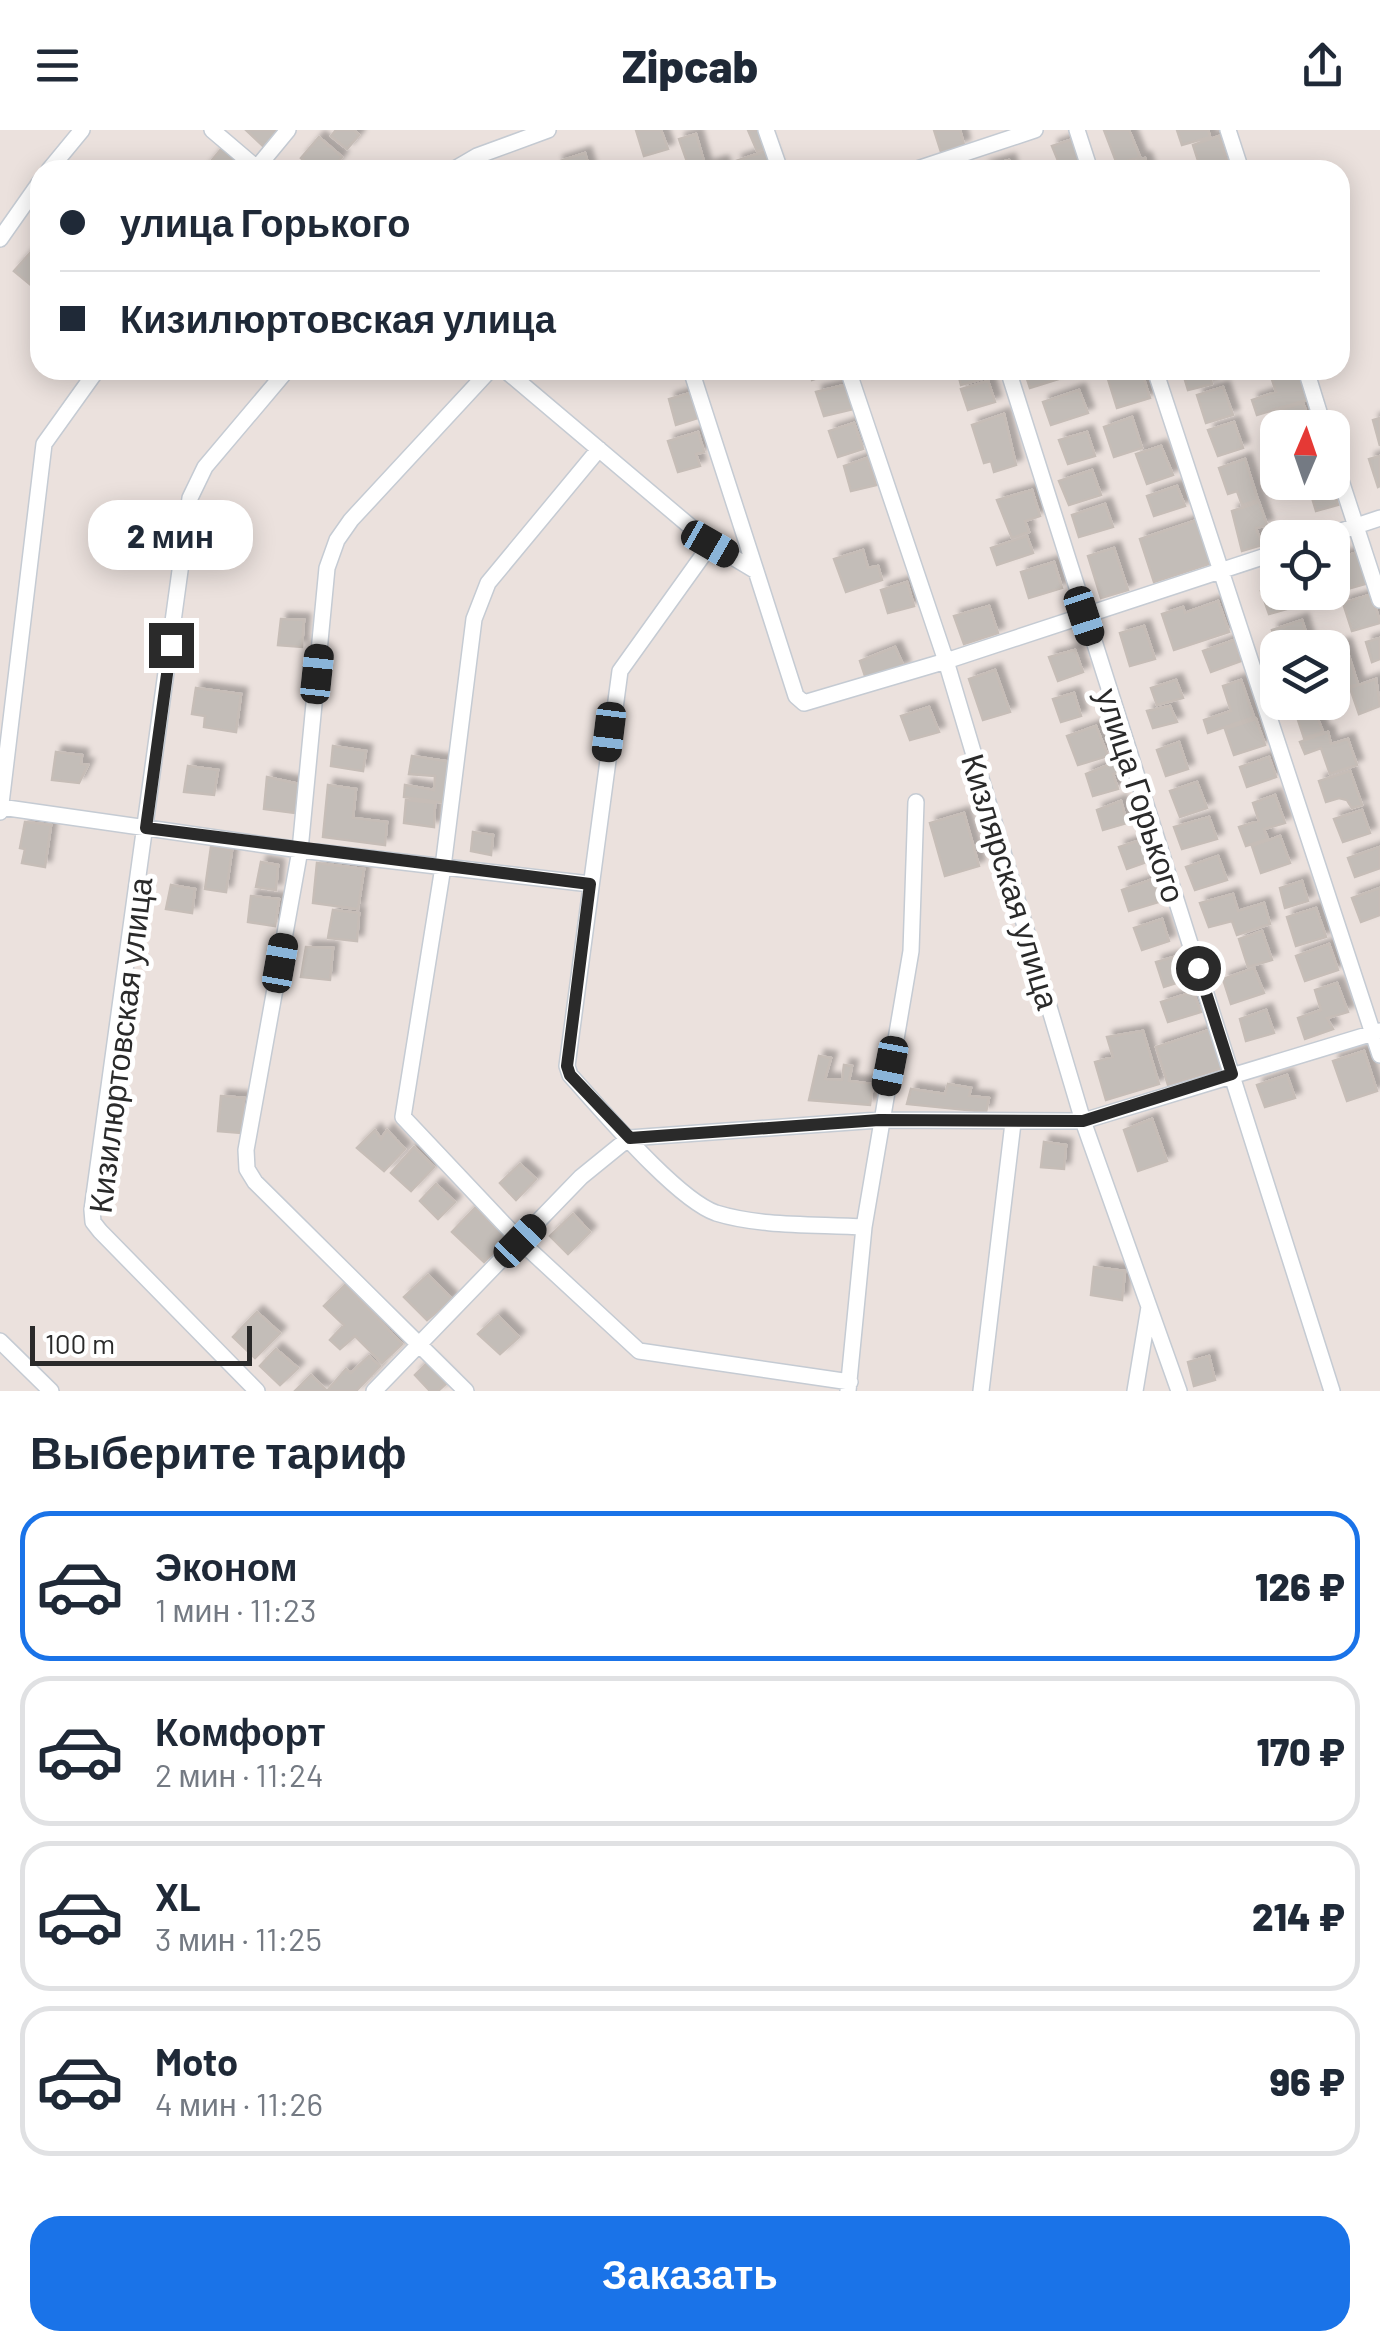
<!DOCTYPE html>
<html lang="ru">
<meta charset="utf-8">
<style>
body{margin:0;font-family:Barlow,sans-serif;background:#f2f2f3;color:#1f2937;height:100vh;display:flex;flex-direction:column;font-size:38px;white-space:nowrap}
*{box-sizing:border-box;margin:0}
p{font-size:32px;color:#747a83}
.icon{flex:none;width:55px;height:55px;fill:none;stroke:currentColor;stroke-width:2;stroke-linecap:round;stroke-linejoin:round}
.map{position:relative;height:1261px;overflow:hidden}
.panel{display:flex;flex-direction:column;background:#fff;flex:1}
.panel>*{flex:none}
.guide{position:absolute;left:30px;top:30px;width:1320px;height:220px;border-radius:30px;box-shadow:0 5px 25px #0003;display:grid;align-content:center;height:220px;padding:0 30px;background:#fff}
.needle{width:65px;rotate:2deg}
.fabs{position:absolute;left:1260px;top:280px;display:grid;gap:20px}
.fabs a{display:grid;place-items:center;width:90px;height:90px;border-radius:20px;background:#fff;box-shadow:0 5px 25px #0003;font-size:50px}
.scale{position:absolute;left:30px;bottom:25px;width:222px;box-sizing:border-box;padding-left:10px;border:5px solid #2a2a2a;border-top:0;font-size:28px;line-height:35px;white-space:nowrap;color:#2a2a2a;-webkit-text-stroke:8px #fff;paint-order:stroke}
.end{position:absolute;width:45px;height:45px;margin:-22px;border:12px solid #2a2a2a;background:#fff;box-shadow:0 0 0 5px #fff}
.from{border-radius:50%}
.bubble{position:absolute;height:70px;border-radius:30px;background:#fff;box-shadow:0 5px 25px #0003;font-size:32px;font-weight:800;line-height:70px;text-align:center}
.car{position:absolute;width:30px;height:60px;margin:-30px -15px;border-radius:12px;box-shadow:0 0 8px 2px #0007;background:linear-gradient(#222 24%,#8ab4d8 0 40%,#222 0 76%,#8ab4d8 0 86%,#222 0)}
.guide b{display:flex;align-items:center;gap:35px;height:95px;font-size:38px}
.guide b+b{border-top:2px solid #e0e1e3}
.guide i{width:25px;height:25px;background:#1f2937}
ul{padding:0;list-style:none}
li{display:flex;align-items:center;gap:30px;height:150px;margin:0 20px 15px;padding:0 10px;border:5px solid #e0e1e3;border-radius:30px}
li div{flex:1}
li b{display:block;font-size:38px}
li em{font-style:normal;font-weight:800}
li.selected{border-color:#1a73e8}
li>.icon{width:90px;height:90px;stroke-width:1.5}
h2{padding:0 30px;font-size:45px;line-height:120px}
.button{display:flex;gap:20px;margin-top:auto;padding:20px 30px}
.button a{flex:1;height:115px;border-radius:30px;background:#1a73e8;color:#fff;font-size:40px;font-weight:800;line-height:115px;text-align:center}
header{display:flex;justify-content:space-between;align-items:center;height:130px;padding:0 30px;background:#fff;font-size:45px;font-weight:800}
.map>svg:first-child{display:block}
.building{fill:#c3bdb8;stroke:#c6bdb7;stroke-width:2.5;filter:url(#shadow)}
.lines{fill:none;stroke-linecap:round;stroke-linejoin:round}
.street-casing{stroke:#c5cbd3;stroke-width:18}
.street{stroke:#fff;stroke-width:15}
.route{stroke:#2a2a2a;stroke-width:12}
.labels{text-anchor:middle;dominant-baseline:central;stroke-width:10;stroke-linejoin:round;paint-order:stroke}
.street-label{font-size:32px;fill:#2a2a2a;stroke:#fff}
</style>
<header><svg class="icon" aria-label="menu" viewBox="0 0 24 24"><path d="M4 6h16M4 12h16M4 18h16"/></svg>Zipcab<svg class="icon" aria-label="share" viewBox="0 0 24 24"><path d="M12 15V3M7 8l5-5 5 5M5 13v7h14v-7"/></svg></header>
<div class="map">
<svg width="1380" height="1261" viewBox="0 0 1380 1261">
<defs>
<filter id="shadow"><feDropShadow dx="6" dy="-6" stdDeviation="2.5" flood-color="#0004"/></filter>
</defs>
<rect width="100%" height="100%" fill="#ebe1dd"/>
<path class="building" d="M246 0H280L265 18Z
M336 0H354L359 5 347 19 331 6Z
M636 0H661L668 19 644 26Z
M748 0H761L767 17 757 21Z
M934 0H960L964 15 941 22Z
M1104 0H1129L1140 27 1117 34Z
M1177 0H1208L1210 7 1182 15Z
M696 4 705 35 690 40 679 9Z
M1219 6 1228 34 1201 40 1193 15Z
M319 7 342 27 331 40H315L301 28Z
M1073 9 1082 31 1061 38 1052 16Z
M222 18 247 39V40H204Z
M769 20 776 40H740L736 31Z
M585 23 590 40H560L557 32Z
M1145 28 1149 40 1114 38Z
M1009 30 1012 40 983 37Z
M722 32 725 40H696Z
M30 123 40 132 37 160 14 141Z
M655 240H680V242L657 248Z
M809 240H839L840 241 812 250Z
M957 240H979L982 249 961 255Z
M1024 240H1059L1062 248 1030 258Z
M1141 240 1150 268 1117 278 1108 249Z
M1182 240H1208L1212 254 1188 260Z
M1269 240H1300L1310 269 1257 285 1252 270 1276 262Z
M988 251 995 272 968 280 961 259Z
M844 255 853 279 824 286 816 262Z
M1223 257 1233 285 1206 293 1197 265Z
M1079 260 1088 283 1051 295 1043 272Z
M690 263 698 288 676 295 669 269Z
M1303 273 1312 297 1279 298 1273 282Z
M1004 284 1016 335 994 342 991 331 984 333 972 295Z
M1132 287 1142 318 1114 327 1104 297Z
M1380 288V316L1373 290Z
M1234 292 1243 318 1218 326 1208 300Z
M854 293 863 319 838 327 829 301Z
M698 302 704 322 696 324 700 336 678 342 668 311Z
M1087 302 1095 326 1068 334 1059 310Z
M1161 316 1173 345 1147 354 1136 324Z
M1380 326V356L1378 357 1369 329Z
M867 328 876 355 851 361 844 336Z
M1245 329 1258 370 1242 375 1237 361 1228 364 1219 338Z
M1092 340 1101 365 1069 375 1059 351Z
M1332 355 1338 375 1316 381 1310 361Z
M1177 356 1185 376 1154 386 1147 366Z
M1032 360 1040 386 1025 391 1029 402 1012 408 997 370Z
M1259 372 1267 395 1256 398 1262 415 1242 421 1232 381Z
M1105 374 1113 397 1079 407 1072 385Z
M1197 390 1212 433 1154 452 1140 409Z
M1027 406 1033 423 997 435 991 418Z
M1114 418 1128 460 1101 468 1088 426Z
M863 420 868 438 878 436 882 450 846 462 834 429Z
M1358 422 1369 453 1326 465 1332 462V430Z
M1054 432 1062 458 1029 468 1021 442Z
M907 452 914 476 888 483 881 460Z
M1278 456V462H1293L1298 476 1269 484 1261 461Z
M1372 464 1380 493 1352 501 1343 473Z
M1218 471 1229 502 1174 520 1162 484 1183 477 1185 483Z
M989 476 998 503 964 514 954 486Z
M281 489 304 490 302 517 278 515Z
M1302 490 1310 515 1278 518 1272 500Z
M1144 496 1155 529 1130 536 1120 503Z
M1380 508V529L1372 532 1366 512Z
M1234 510 1241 531 1211 542 1203 521Z
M1345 514 1358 554 1332 562V547L1339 545 1332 518Z
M895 517 904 537 866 549 860 531Z
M1075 520 1083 542 1058 551 1049 527Z
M995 540 1010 582 983 590 969 549Z
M1376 549 1380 576 1359 584 1350 558Z
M1176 550 1183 568 1157 575 1151 558Z
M1241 550 1254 587 1208 603 1204 590 1231 581 1223 556Z
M196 558 241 564 236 602 204 597 205 586 192 584Z
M1074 563 1081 586 1061 592 1053 569Z
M1332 570 1336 578 1316 584 1323 602 1304 608 1294 578Z
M1170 576 1177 592 1153 598 1147 581Z
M929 577 939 602 910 610 901 586Z
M1256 589 1265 615 1234 625 1225 599Z
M1096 596 1108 626 1078 635 1067 606Z
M1328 602 1331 614 1348 609 1357 635 1330 644 1321 618 1305 624 1300 612Z
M1179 612 1188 639 1166 646 1157 620Z
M333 616 366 621 363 641 331 636Z
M56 622 82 625 81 634 88 635 79 653 52 650Z
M412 626 452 632 446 673 404 667 405 655 434 660 435 646 409 644Z
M1269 627 1276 647 1247 657 1240 637Z
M1123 629 1126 640 1113 644 1118 659 1093 666 1086 644Z
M188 636 218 640 214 665 184 662Z
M1350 641 1362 675 1352 678 1347 670 1339 668 1326 672 1319 651Z
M267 647 299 654 296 683 264 679Z
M1197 652 1207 678 1180 687 1170 661Z
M328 655 356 659 353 688 387 692 385 715 323 707Z
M1275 665 1285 693 1264 699 1268 709 1246 716 1239 697 1259 691 1253 673Z
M406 670 435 673 434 697 404 693Z
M1121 671 1127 693 1103 700 1097 680Z
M1362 680 1370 703 1343 712 1334 689Z
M964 683 979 736 945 746 930 693Z
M1209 687 1217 709 1182 719 1174 697Z
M25 692 51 695 45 737 22 733 25 719 20 718Z
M473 702 493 705 491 725 471 721Z
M1280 706 1290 733 1261 743 1252 716Z
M1147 708 1155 729 1127 739 1119 717Z
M211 717 232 720 226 762 205 759Z
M1380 717V738L1355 747 1348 728Z
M1218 726 1227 750 1195 760 1186 737Z
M261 732 278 735 276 760 256 757Z
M317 733 364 739 358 779 313 773Z
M1153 749 1162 771 1129 781 1122 760Z
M1302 751 1308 771 1285 778 1280 758Z
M171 755 195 759 192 783 166 779Z
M1380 758V785L1361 792 1352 768Z
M1233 764 1238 781 1264 773 1270 794 1237 805 1232 791 1209 797 1200 773Z
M251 766 279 769 275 796 248 792Z
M1316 778 1326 807 1296 816 1287 787Z
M333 780 359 783 357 811 328 808Z
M1162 789 1169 811 1142 820 1134 798Z
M1262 801 1272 830 1248 837 1239 809Z
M1329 814 1338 840 1305 851 1296 826Z
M306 817 333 818 330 850 301 847Z
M1184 824 1192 848 1164 857 1156 832Z
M1254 838 1264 863 1231 874 1223 849Z
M1337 853 1348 882 1327 888 1333 899 1305 909 1298 888 1321 880 1315 860Z
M1193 862 1201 882 1168 892 1161 872Z
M1266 880 1274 903 1246 911 1240 889Z
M1209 900 1223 938 1168 955 1156 917Z
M1143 901 1159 954 1106 970 1095 932 1113 927 1107 907Z
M1364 921 1377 961 1347 971 1333 931Z
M819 926 831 928 825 949 842 950 844 935 852 936 849 951 873 954 870 975 809 970Z
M1287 945 1295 968 1265 977 1257 955Z
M948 954 971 958 969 966 989 968 986 982 907 974 911 959 945 964Z
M221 966 244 968 241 1003 218 1001Z
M1152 989 1167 1031 1138 1041 1124 1000Z
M375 1000 381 1009 387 1000 405 1019 384 1041 357 1018Z
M1044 1012 1066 1015 1064 1039 1041 1037Z
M414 1017 434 1037 411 1061 391 1043Z
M520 1034 536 1049 516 1070 500 1053Z
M436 1054 455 1072 438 1089 420 1071Z
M475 1078 507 1109 484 1132 452 1102Z
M573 1084 590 1102 568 1124 550 1106Z
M1094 1137 1125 1141 1122 1170 1091 1165Z
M428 1145 452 1169 427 1190 404 1167Z
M345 1155 402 1214 382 1233 355 1206 340 1219 330 1210 344 1195 324 1176Z
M257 1182 280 1203 255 1228 233 1207Z
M498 1186 519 1207 500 1224 478 1204Z
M276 1219 298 1238 280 1255 260 1236Z
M369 1226 380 1236 356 1261H295L311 1245 327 1261 346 1239 351 1243Z
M1209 1226 1215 1250 1194 1256 1188 1232Z
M429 1231 449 1251 438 1261H430L415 1245Z"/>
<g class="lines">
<g class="street-casing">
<path id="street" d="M212 0 259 40
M766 0 780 40
M1077 0 1090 40
M1228 0 1241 40
M49 40 82 0
M255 40 288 0
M453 40 477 26 548 0
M914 40 1035 0
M0 109 40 52
M505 240 711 414 756 441 796 566 804 573 946 531 1278 422
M691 240 756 441
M848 240 946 531 1083 991 1179 1261
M1008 240 1332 1261
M1155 240 1380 925
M1306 240 1324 298
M599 319 488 453 474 489 443 737 403 987 520 1111 639 1221 850 1252
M1332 323 1380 470
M1320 408 1380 388
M711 414 620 541 567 936 570 945C601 979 676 1069 716 1083 761 1097 817 1094 864 1097
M0 677 300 720 590 754
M0 682 44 314 97 240
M0 1211 51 1261
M257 1261 100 1101 93 1092 92 1080 190 368 205 337 287 240
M374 1261 581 1047 629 1008 879 990 1083 991 1380 901
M466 1261 255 1052 247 1039 246 1020 300 720 327 438 337 410 351 390 490 240
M848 1261 864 1097 911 821 916 672
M981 1261 1013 993
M1135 1261 1149 1177"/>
</g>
<use href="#street" class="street"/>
</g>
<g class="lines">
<path class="route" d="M171 515 146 698 590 754 567 936 570 945 630 1008 879 990 1083 991 1232 944 1198 838"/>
</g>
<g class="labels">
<g class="street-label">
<text transform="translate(1142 665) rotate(72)">улица Горького</text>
<text transform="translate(1012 751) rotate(73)">Кизлярская улица</text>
<text transform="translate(119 915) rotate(-83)">Кизилюртовская улица</text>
</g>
</g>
</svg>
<div class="fabs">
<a><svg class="needle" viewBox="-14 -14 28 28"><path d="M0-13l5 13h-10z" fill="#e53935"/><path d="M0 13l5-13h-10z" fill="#747a83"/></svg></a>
<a><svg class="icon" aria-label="locate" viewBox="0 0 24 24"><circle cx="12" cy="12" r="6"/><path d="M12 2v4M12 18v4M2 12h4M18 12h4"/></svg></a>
<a><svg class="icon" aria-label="layers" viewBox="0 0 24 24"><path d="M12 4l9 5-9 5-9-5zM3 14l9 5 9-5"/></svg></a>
</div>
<div class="scale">100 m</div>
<i class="end from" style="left:1198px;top:838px"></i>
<i class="end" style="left:171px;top:515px"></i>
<div class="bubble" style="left:88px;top:370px;width:165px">2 мин</div>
<i class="car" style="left:710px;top:414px;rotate:120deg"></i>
<i class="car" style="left:1084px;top:486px;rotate:162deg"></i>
<i class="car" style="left:317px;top:544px;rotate:6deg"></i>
<i class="car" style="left:609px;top:602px;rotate:187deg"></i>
<i class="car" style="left:280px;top:833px;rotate:10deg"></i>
<i class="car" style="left:890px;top:936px;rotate:191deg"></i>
<i class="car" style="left:520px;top:1111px;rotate:44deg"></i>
<div class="guide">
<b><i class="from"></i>улица Горького</b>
<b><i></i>Кизилюртовская улица</b>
</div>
</div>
<section class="panel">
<h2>Выберите тариф</h2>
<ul>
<li class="selected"><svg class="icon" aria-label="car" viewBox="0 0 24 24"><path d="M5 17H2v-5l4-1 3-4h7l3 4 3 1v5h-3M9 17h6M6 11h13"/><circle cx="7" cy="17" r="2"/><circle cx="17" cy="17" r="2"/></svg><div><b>Эконом</b><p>1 мин · 11:23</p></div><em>126 ₽</em></li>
<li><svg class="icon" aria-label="car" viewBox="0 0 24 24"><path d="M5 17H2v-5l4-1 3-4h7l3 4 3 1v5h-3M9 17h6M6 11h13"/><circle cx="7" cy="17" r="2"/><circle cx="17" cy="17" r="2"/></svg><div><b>Комфорт</b><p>2 мин · 11:24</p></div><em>170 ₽</em></li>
<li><svg class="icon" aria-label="car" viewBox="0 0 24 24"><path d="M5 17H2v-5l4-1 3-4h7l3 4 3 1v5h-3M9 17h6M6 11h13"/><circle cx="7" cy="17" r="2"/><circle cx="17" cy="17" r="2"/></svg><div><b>XL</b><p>3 мин · 11:25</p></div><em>214 ₽</em></li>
<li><svg class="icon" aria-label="car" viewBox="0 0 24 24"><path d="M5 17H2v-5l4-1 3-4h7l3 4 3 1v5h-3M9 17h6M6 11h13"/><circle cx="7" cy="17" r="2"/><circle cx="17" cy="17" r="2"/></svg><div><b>Moto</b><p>4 мин · 11:26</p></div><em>96 ₽</em></li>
</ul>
<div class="button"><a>Заказать</a></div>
</section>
